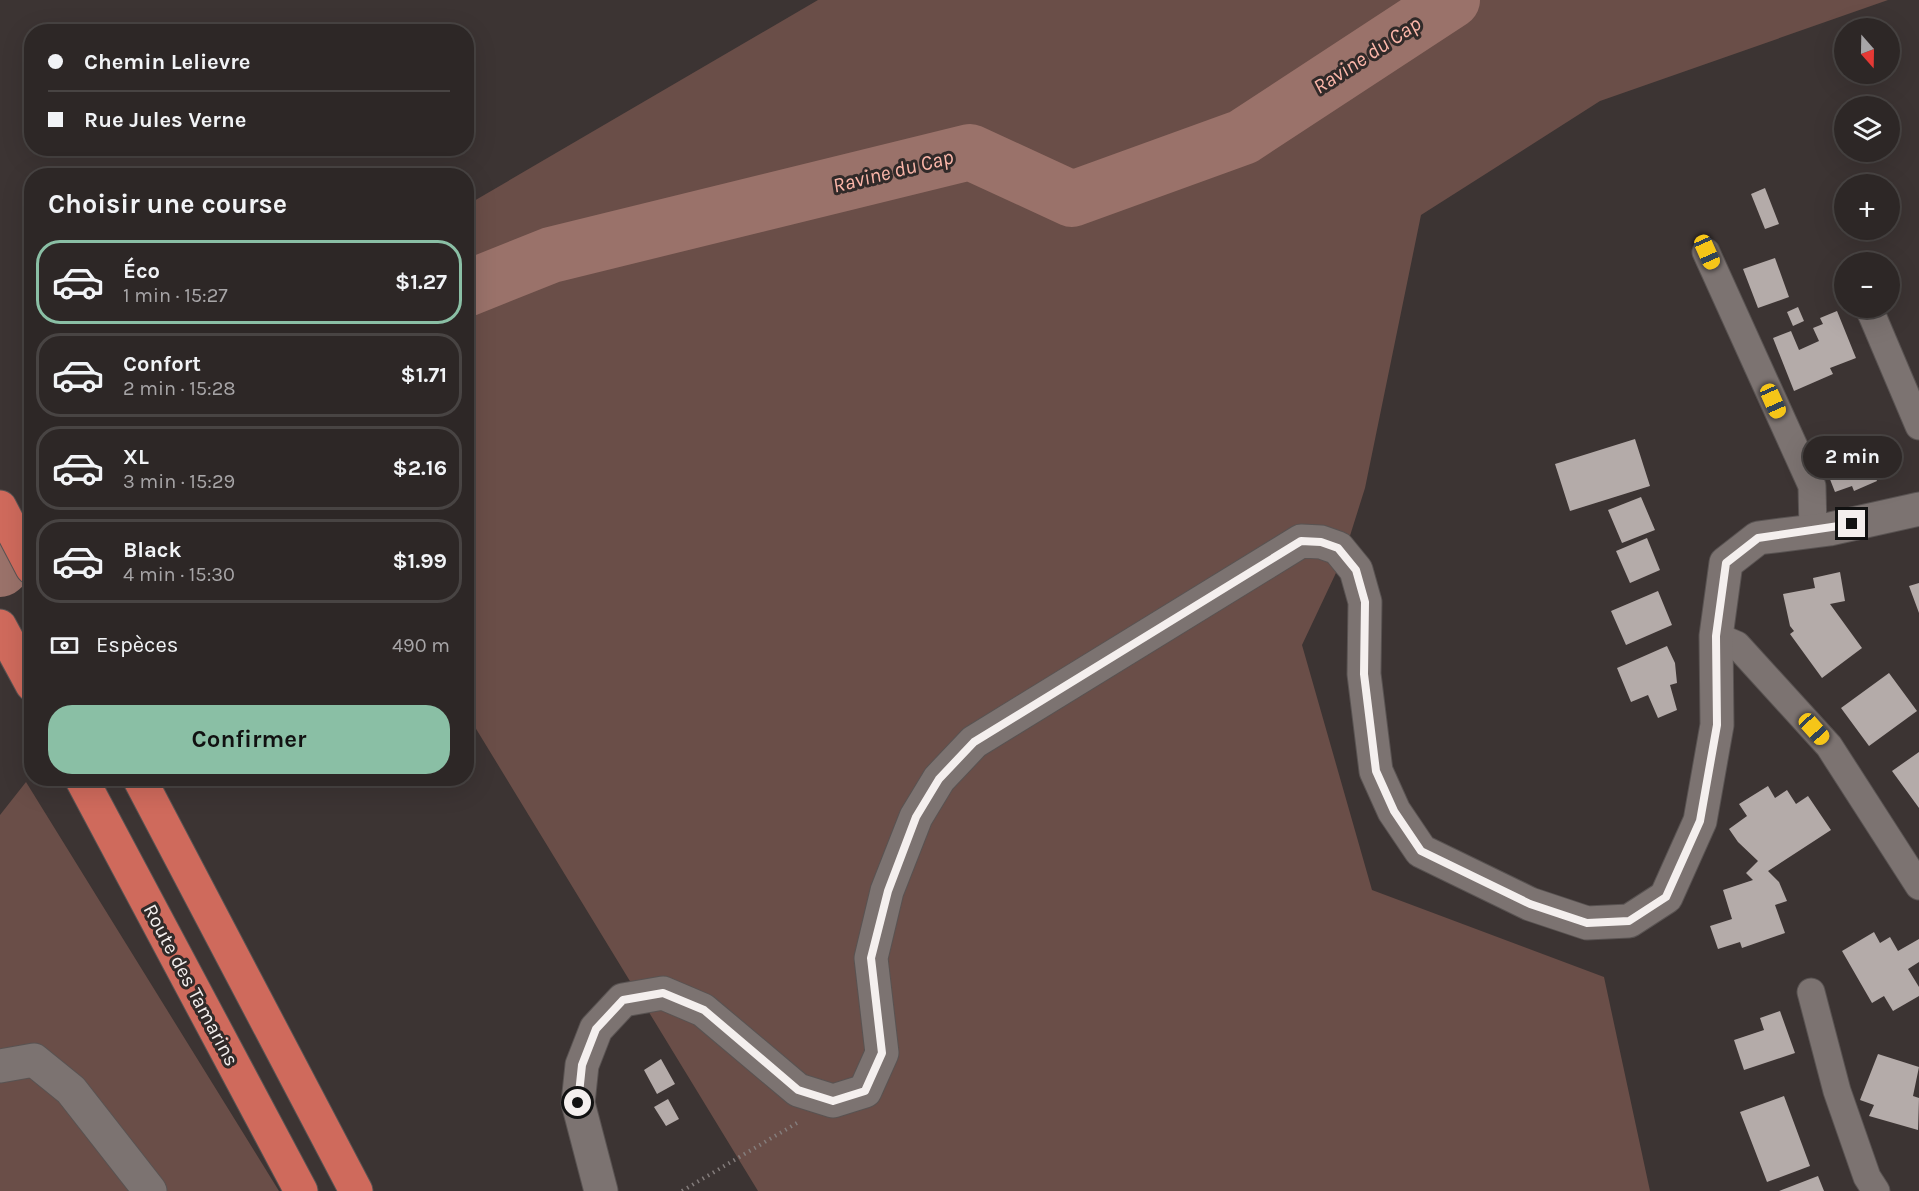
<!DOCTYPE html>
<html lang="fr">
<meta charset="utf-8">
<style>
body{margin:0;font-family:Karla,sans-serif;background:#393332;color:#f1f3f6;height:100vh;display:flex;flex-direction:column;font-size:22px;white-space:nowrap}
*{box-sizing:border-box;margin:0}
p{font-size:20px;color:#a7a5a7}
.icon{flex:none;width:33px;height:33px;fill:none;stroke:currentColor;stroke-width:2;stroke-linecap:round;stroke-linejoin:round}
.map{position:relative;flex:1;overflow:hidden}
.details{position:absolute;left:24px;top:168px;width:450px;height:618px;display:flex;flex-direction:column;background:#2d2726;border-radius:24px;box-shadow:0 6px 24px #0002,0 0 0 2px #484443}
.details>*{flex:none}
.guide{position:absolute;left:24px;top:24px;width:450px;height:132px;border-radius:24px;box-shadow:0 6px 24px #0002,0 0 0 2px #484443;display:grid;align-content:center;height:132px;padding:0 24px;background:#2d2726}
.needle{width:39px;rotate:160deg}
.controls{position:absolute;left:1834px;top:18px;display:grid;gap:12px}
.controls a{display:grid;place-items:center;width:66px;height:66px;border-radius:50%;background:#2d2726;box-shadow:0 6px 24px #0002,0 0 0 2px #484443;font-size:30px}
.end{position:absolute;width:27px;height:27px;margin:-14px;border:8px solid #f4efee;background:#111;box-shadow:0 0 0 3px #111}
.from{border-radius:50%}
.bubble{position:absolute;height:42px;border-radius:21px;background:#2d2726;box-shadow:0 6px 24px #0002,0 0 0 2px #484443;font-size:20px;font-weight:700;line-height:42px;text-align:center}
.car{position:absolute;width:18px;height:36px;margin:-18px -9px;border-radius:8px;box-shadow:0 0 4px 2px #0007;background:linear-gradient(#f5c518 24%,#345 0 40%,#f5c518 0 76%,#345 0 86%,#f5c518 0)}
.guide b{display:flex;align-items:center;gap:21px;height:57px;font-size:22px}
.guide b+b{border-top:2px solid #484443}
.guide i{width:15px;height:15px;background:#f1f3f6}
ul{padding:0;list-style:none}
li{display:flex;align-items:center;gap:18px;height:84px;margin:0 12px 9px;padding:0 12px;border:3px solid #484443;border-radius:24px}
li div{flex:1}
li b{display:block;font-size:22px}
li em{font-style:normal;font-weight:700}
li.on{border-color:#8abfa5}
li>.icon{width:54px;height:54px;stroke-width:1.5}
h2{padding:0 24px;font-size:27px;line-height:72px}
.pay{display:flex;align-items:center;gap:15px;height:66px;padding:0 24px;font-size:22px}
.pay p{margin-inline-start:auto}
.button{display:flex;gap:12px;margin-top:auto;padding:12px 24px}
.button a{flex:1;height:69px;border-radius:24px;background:#8abfa5;color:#111;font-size:24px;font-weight:700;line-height:69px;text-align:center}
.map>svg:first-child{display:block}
.green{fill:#6a4e48}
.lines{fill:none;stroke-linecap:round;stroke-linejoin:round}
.river{stroke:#9a726a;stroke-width:56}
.building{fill:#b4aba9}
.minor-casing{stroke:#595352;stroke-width:29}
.tertiary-casing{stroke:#595352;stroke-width:35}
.trunk-casing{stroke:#595352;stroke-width:35}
.path{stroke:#847d7c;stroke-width:4;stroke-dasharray:1.5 4.5;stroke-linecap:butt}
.minor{stroke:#7c7371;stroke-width:27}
.tertiary{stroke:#7c7371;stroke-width:33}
.trunk{stroke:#cf6a5c;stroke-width:33}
.route{stroke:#f4efee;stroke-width:8}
.labels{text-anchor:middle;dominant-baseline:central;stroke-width:6;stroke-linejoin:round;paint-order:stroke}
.street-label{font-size:20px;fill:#f4efee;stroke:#312a29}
.water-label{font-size:21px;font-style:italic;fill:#fcb7aa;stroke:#312a29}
</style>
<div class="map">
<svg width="1919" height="1191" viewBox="0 0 1919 1191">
<rect width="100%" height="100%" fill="#3c3433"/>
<path class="green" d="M818 0H1888L1600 101 1421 215 1365 488 1343 558 1302 645 1372 890 1604 977 1650 1191H758L467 714V205Z
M26 782 279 1191H0V815Z"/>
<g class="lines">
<path class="river" d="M466 289 551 255 970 152 1072 199 1243 137 1452 0
M0 569 32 540"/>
</g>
<path class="building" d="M1765 188 1779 224 1765 229 1751 194Z
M1775 258 1789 297 1758 308 1743 269Z
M1798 307 1804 321 1793 326 1787 312Z
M1837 311 1856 358 1830 368 1833 374 1794 391 1773 338 1791 331 1799 350 1819 341 1813 328 1823 324 1820 318Z
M1860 437 1877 481 1854 491 1852 486 1835 492 1822 459 1837 453 1834 447Z
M1635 439 1650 486 1570 511 1555 464Z
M1641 497 1655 530 1622 543 1608 510Z
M1647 538 1660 570 1630 583 1616 551Z
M1840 572 1845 601 1830 604 1862 648 1822 678 1790 634 1794 631 1790 626 1783 594 1815 588 1813 578Z
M1919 583V613L1909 586Z
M1658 591 1672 625 1626 645 1611 611Z
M1667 646 1675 663 1677 683 1670 685 1677 710 1658 718 1648 695 1631 702 1617 668Z
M1889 673 1917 711 1869 746 1841 708Z
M1919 752V808L1892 771Z
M1768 786 1775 798 1787 790 1796 804 1808 796 1831 830 1768 871 1779 882 1787 901 1775 905 1785 933 1742 948 1740 942 1718 949 1710 926 1732 919 1723 890 1753 880 1746 873 1758 861 1738 842 1729 829 1747 816 1739 804Z
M1874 932 1880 943 1890 937 1898 951 1919 939V962L1908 969 1919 987V996L1893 1011 1884 996 1872 1003 1842 951Z
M1780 1011 1795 1053 1744 1070 1734 1040 1764 1030 1760 1018Z
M1878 1054 1919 1067 1913 1096 1919 1098 1918 1130 1869 1116 1874 1105 1860 1100Z
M661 1059 675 1084 657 1094 644 1070Z
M1784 1096 1810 1166 1767 1182 1740 1112Z
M668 1099 679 1119 666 1126 654 1107Z
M1818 1176 1824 1191H1779Z"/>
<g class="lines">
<g class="minor-casing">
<path id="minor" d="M1706 252 1812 486 1813 531
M1869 308 1919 426
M1716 636 1737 645 1829 746 1919 886
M1811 992 1837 1091 1867 1177 1876 1191"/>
</g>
<g class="tertiary-casing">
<path id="tertiary" d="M0 1066 34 1060 71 1090 150 1191
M601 1191 578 1103 582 1065 596 1029 623 1000 663 993 703 1010 798 1090 833 1101 865 1091 882 1053 871 958 887 891 916 817 939 779 974 742 1301 541 1321 542 1338 548 1356 570 1365 602 1364 674 1376 771 1394 811 1421 851 1530 904 1587 923 1629 921 1666 897 1700 821 1717 725 1716 636 1726 563 1758 538 1830 529 1919 509"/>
</g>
<g class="trunk-casing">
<path id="trunk" d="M0 507 32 568
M0 626 32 685
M81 778 301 1191
M139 778 356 1191"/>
</g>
<path class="path" d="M682 1191 797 1123"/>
<use href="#minor" class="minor"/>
<use href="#tertiary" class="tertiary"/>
<use href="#trunk" class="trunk"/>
</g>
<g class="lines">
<path class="route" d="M578 1103 582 1065 596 1029 623 1000 663 993 704 1010 798 1090 833 1101 865 1091 882 1053 871 958 888 891 916 817 939 779 974 742 1301 541 1321 542 1338 548 1356 570 1365 602 1364 674 1376 771 1394 811 1421 851 1530 904 1587 923 1629 921 1666 897 1700 821 1717 725 1716 636 1726 563 1758 538 1852 524"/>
</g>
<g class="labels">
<g class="street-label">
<text transform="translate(191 985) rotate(62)">Route des Tamarins</text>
</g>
<g class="water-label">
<text transform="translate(1367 55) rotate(-33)">Ravine du Cap</text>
<text transform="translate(893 171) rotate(-14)">Ravine du Cap</text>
</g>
</g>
</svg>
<div class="controls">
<a><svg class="needle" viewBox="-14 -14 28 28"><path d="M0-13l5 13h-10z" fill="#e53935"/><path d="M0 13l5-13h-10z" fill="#a7a5a7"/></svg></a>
<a><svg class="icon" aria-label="layers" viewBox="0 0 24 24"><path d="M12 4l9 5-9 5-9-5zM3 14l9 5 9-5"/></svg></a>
<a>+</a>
<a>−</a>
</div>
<i class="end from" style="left:578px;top:1103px"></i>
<i class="end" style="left:1852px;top:524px"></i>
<div class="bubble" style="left:1803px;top:436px;width:99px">2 min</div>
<i class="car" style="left:1707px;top:252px;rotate:156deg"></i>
<i class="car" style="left:1773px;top:401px;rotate:156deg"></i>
<i class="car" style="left:1814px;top:729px;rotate:138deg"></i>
<div class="guide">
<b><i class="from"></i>Chemin Lelievre</b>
<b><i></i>Rue Jules Verne</b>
</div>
<section class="details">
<h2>Choisir une course</h2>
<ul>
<li class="on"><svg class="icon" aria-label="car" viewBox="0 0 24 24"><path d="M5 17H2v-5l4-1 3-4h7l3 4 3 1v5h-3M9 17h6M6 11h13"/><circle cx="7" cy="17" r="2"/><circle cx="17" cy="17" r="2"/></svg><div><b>Éco</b><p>1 min · 15:27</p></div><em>$1.27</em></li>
<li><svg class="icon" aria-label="car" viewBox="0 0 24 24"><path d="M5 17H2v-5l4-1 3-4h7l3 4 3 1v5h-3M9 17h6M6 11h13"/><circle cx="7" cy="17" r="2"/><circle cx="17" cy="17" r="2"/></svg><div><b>Confort</b><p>2 min · 15:28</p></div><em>$1.71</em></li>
<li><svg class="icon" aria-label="car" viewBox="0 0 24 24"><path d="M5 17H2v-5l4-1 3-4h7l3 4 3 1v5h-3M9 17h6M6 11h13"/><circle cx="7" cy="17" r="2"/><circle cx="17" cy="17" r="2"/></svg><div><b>XL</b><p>3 min · 15:29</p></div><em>$2.16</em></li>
<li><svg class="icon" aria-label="car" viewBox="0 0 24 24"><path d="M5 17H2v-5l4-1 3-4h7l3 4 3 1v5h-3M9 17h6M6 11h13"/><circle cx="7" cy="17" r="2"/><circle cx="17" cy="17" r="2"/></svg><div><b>Black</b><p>4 min · 15:30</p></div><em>$1.99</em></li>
</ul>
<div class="pay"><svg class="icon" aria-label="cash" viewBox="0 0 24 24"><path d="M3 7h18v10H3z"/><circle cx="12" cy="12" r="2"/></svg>Espèces<p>490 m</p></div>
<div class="button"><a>Confirmer</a></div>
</section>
</div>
